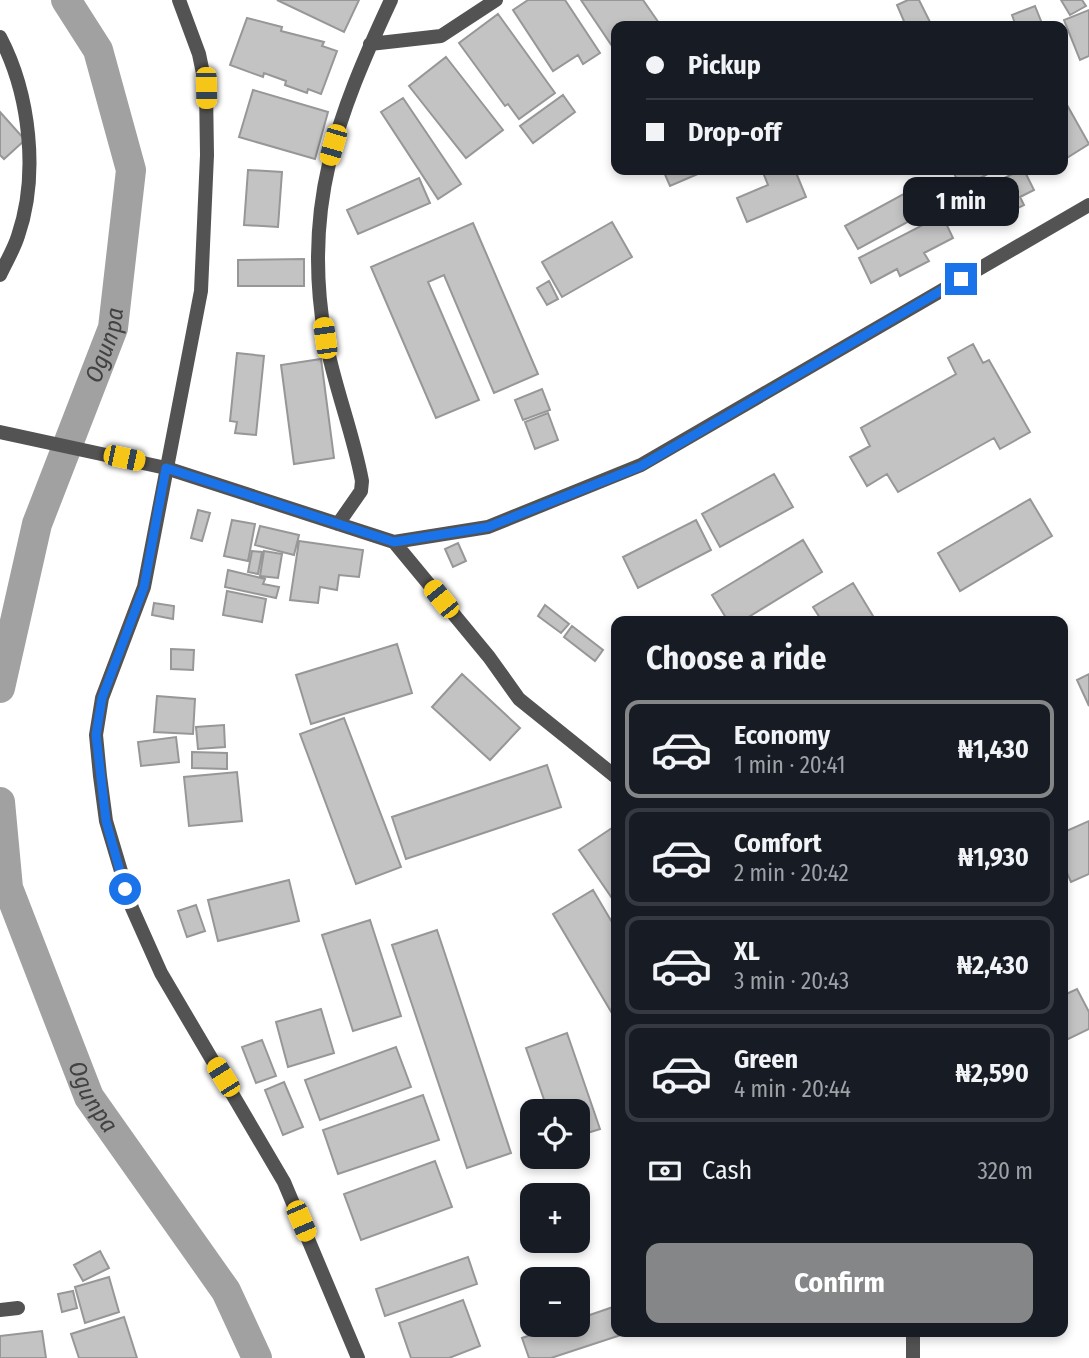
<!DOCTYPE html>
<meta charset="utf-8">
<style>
body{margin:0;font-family:"Fira Sans Condensed",sans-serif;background:#242831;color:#f1f3f6;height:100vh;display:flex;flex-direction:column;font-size:26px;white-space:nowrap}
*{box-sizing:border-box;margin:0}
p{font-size:23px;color:#9ea1a6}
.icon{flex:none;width:38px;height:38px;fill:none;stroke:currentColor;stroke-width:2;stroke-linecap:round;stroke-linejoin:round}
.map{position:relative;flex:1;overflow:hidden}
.details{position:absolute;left:611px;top:616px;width:457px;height:721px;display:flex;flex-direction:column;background:#171b24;border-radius:14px;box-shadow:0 4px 10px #0003}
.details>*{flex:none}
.hud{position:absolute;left:611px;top:21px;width:457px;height:154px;border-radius:14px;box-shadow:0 4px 10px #0003;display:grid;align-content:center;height:154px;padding:0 35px;background:#171b24}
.buttons{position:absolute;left:520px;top:1099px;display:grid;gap:14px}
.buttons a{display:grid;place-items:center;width:70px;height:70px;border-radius:14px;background:#171b24;box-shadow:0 4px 10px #0003;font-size:35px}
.end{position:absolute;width:32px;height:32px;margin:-16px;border:9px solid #1a73e8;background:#fff;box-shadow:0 0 0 4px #fff}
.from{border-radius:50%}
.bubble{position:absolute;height:49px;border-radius:14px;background:#171b24;box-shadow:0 4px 10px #0003;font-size:23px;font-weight:700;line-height:49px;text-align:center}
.car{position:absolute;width:21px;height:42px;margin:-21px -10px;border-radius:9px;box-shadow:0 0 5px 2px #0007;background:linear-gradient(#f5c518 24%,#345 0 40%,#f5c518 0 76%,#345 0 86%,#f5c518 0)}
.hud b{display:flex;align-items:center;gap:24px;height:66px;font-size:26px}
.hud b+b{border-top:2px solid #363941}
.hud i{width:18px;height:18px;background:#f1f3f6}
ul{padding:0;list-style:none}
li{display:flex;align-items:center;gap:21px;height:98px;margin:0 14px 10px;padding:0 21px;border:4px solid #363941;border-radius:14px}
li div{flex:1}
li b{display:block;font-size:26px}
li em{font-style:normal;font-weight:700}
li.active{border-color:#858687}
li>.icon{width:63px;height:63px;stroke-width:1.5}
h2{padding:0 35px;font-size:32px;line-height:84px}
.pay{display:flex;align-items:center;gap:18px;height:77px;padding:0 35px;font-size:26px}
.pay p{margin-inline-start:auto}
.primary-button{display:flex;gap:14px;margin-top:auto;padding:14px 35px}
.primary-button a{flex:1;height:80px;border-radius:14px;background:#858687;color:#fff;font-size:28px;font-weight:700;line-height:80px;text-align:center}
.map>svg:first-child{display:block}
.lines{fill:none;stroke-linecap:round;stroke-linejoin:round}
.canal{stroke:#a1a1a1;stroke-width:30}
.building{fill:#c3c3c3;stroke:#979797;stroke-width:2}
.minor{stroke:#535353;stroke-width:14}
.route{stroke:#1a73e8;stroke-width:9}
.labels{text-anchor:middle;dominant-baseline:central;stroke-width:7;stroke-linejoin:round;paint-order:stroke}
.water-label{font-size:24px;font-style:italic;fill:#424242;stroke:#fff}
</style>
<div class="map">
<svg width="1089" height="1358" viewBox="0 0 1089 1358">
<rect width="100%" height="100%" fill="#fff"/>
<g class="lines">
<g class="canal">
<path id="s1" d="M0 688 37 524 113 328 131 170 98 50 66 0"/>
<path id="s2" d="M0 802 8 888 89 1097 226 1291 257 1358"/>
</g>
</g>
<path class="building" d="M277 0H359L344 32Z
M528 0H565L600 53 583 64 578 55 553 71 513 10Z
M581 0H643L661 26H616V52Z
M908 0H919L932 26H906L897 5Z
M1061 0H1082L1086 6 1070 15Z
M1035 6 1043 26H1016L1012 15Z
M1089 10V56L1080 60 1064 20Z
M498 14 555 93 519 119 508 104 505 106 459 43Z
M247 18 282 27 281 31 324 42 322 46 337 51 321 94 308 89 307 93 285 85 286 81 264 73 263 77 230 65Z
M446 57 503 130 466 158 409 86Z
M253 90 328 112 315 159 239 137Z
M563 95 575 112 533 143 520 126Z
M1062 96 1089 144 1062 161Z
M403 98 461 184 438 199 381 112Z
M0 112 25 140 4 159 0 155Z
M248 170 282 172 278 227 244 225Z
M663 170H707L670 186Z
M762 170H795L806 197 747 222 737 198 768 185Z
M952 170H995L962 188Z
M1020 170H1024L1034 190 1020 197 1024 205 996 219 992 212 980 218 969 196Z
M419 178 430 203 358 234 347 210Z
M922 184 935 207 858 249 845 226Z
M942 215 953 238 924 253 929 261 900 276 897 269 871 283 859 258Z
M612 222 632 257 562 297 542 262Z
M473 223 538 374 494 393 444 275 428 282 479 400 436 418 371 267Z
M304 259V286H238V260Z
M549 281 558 299 547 305 537 288Z
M973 344 983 363 989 360 1030 432 1000 449 994 438 898 492 887 474 867 486 850 457 870 446 861 428 956 374 948 358Z
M237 353 264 356 256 435 235 433 237 422 230 421Z
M321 359 334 458 294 464 281 365Z
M542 389 550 410 523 420 515 400Z
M548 413 558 440 535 449 525 422Z
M774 474 793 507 720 547 702 514Z
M1030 499 1052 536 960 591 938 553Z
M198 510 210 513 202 541 191 538Z
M232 520 255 524 248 561 224 556Z
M696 520 711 550 638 588 623 557Z
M260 526 299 535 294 555 255 545Z
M803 540 822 572 742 621H728L712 595Z
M299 541 363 550 359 577 339 575 337 590 320 587 318 603 290 600Z
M458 543 466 561 453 567 445 549Z
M252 551 262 552 258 574 248 572Z
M264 551 282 554 278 578 260 576Z
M228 570 265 579 263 584 279 587 276 598 225 587Z
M853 583 876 621H822L813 607Z
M227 591 266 599 262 622 223 615Z
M154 603 174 606 173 619 152 615Z
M545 605 569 624 561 633 538 616Z
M572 626 603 650 595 661 564 637Z
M397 644 412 693 311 724 296 675Z
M171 649 194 650 193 670 171 669Z
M462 674 520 728 490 760 432 707Z
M1089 674V706L1077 680Z
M157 696 195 699 193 734 154 732Z
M344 718 401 867 356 884 300 734Z
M224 725 225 747 198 749 196 727Z
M176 737 179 762 141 766 138 742Z
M192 752 227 753V769L192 768Z
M547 765 561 807 406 859 392 817Z
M237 772 242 821 189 826 184 777Z
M1089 821V874L1071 882 1062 862V833Z
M615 826 616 827V904L579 850Z
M289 880 299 921 218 941 208 900Z
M593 890 616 929V1020L553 914Z
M196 905 205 931 187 937 178 911Z
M370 920 401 1016 353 1031 322 935Z
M437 930 511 1153 467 1168 392 945Z
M1077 989 1089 1012V1029L1062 1042V996Z
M321 1009 334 1053 288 1067 276 1022Z
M567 1033 600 1129 578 1136V1111H548L526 1048Z
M262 1040 276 1076 256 1083 242 1047Z
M396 1047 411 1087 320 1120 305 1080Z
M284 1082 303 1127 283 1135 265 1090Z
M423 1095 439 1140 338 1174 323 1130Z
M435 1161 452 1207 361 1240 344 1194Z
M100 1251 109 1268 83 1281 74 1265Z
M468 1257 477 1284 385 1316 376 1289Z
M109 1277 119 1312 85 1323 75 1287Z
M73 1291 77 1308 62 1312 58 1294Z
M463 1300 480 1346 449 1358H411L399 1323Z
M616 1306V1332H630L551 1358H529L522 1338 561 1325H578V1319Z
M124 1317 137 1358H79L71 1334Z
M42 1331 46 1358H0V1336Z"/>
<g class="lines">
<path class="minor" d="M179 0 199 54 206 88 207 155 201 291 144 587 102 698 96 735 100 776 106 821 132 908 161 973 284 1182 358 1358
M0 37C30 94 39 175 18 236 14 249 6 262 0 275
M370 44 441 36 496 0
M0 432 166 468 394 542 489 657 519 699 616 777
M338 524 361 491 362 481C353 432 334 386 325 337 302 207 337 116 391 0
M394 542 488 527 641 465 1089 205
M0 1310 18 1308
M913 1332V1358"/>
</g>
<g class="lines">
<path class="route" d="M125 889 106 821 96 735 102 698 144 587 166 468 394 542 488 527 641 466 961 279"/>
</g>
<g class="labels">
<g class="water-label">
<text stroke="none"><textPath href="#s1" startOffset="360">Ogunpa</textPath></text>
<text stroke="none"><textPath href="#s2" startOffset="312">Ogunpa</textPath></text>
</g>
</g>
</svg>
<div class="buttons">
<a><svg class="icon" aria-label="locate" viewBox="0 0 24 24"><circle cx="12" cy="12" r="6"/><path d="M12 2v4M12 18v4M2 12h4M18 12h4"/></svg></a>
<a>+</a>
<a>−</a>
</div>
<i class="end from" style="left:125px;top:889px"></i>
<i class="end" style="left:961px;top:279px"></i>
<div class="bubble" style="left:903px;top:177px;width:116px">1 min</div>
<i class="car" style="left:206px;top:88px;rotate:179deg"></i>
<i class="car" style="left:333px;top:145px;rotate:196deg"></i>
<i class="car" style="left:325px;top:338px;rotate:352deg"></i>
<i class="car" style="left:124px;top:458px;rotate:102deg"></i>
<i class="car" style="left:441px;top:599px;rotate:321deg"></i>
<i class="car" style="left:223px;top:1077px;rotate:328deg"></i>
<i class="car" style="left:301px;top:1221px;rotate:157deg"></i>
<div class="hud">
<b><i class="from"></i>Pickup</b>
<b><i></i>Drop-off</b>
</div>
<section class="details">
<h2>Choose a ride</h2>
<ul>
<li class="active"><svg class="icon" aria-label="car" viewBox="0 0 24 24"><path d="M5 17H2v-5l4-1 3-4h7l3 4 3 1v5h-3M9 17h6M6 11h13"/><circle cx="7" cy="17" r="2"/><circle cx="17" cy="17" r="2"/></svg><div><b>Economy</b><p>1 min · 20:41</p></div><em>₦1,430</em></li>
<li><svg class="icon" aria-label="car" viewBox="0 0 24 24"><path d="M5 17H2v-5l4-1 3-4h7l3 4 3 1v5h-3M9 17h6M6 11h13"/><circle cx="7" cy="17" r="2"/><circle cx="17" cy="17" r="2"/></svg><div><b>Comfort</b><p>2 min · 20:42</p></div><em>₦1,930</em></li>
<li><svg class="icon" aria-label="car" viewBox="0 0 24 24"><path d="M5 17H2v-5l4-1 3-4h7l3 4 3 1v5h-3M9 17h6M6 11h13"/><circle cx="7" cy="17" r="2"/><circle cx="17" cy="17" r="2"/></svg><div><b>XL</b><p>3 min · 20:43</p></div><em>₦2,430</em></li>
<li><svg class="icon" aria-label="car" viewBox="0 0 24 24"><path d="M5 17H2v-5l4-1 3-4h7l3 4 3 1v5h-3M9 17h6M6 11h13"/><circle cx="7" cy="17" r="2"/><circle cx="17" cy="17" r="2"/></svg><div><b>Green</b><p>4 min · 20:44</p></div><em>₦2,590</em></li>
</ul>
<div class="pay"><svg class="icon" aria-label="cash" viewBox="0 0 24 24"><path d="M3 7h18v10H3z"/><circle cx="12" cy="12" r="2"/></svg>Cash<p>320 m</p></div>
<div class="primary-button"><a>Confirm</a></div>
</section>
</div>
